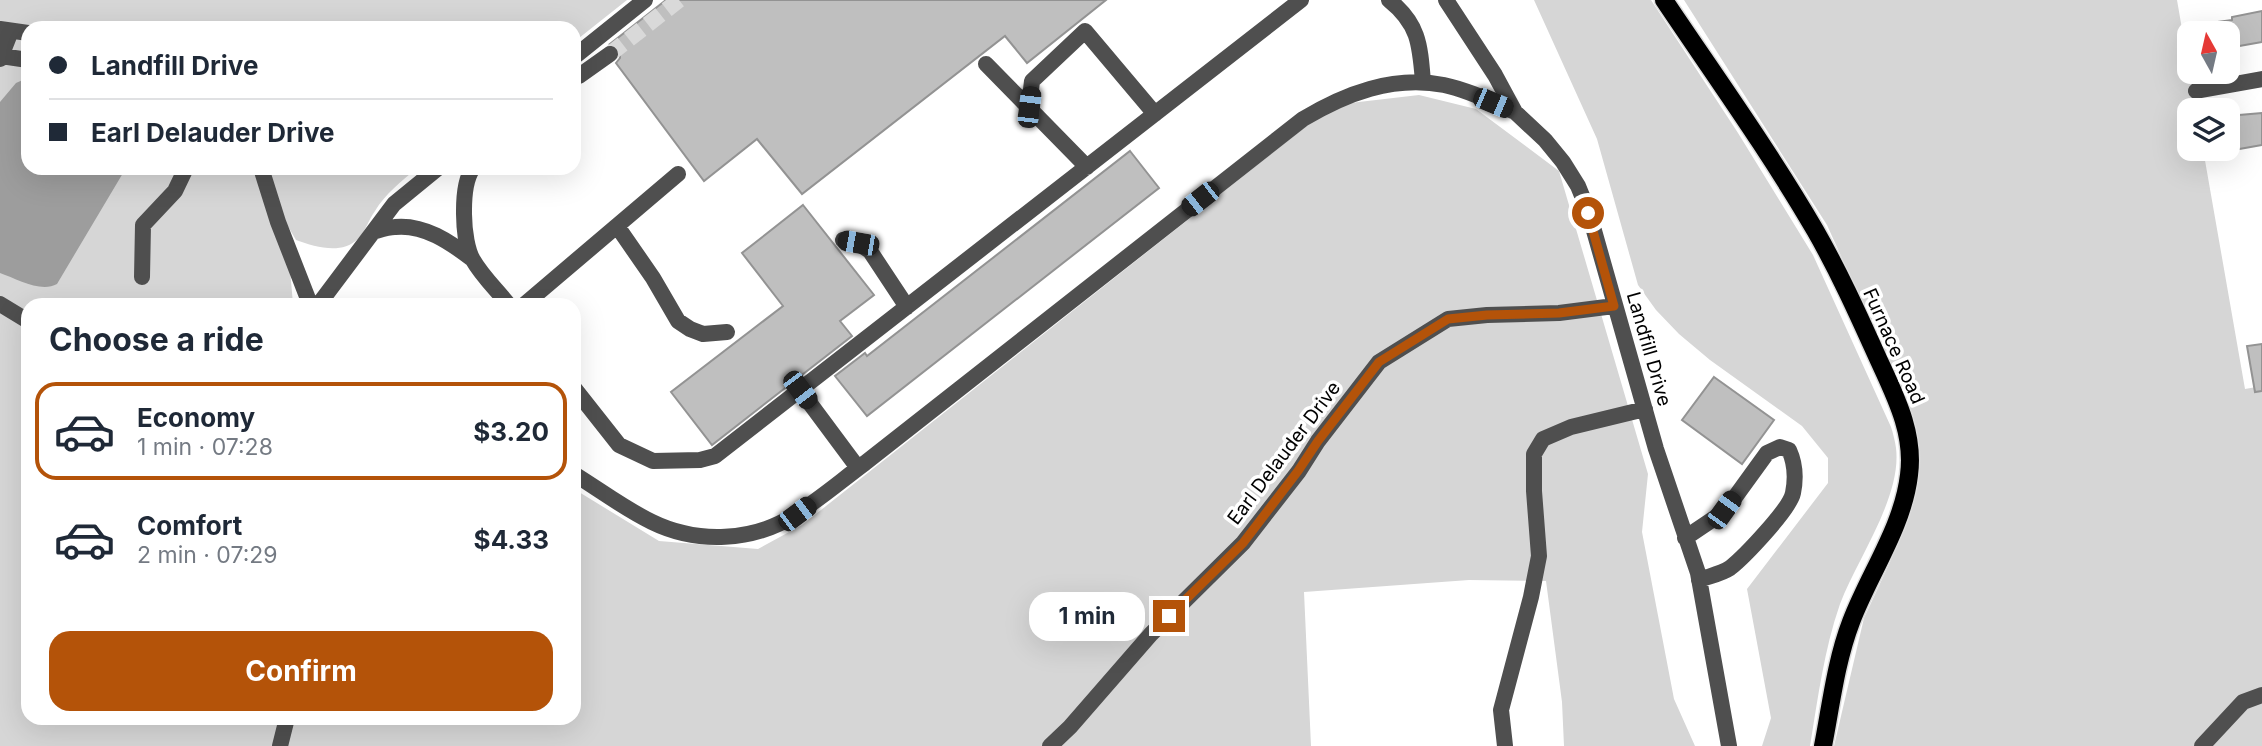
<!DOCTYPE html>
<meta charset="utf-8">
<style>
body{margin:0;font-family:Inter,sans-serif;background:#f2f2f3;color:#1f2937;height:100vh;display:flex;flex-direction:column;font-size:26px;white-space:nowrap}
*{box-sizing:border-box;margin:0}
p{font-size:23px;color:#747a83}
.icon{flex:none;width:38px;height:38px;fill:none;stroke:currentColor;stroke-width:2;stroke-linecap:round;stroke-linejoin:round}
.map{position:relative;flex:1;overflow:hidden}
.drawer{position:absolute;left:21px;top:298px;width:560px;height:427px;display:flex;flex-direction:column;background:#fff;border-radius:21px;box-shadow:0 7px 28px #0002}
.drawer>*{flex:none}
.banner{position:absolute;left:21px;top:21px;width:560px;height:154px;border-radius:21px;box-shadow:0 7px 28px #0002;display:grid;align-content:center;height:154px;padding:0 28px;background:#fff}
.needle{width:46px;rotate:352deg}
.fabs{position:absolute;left:2177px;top:21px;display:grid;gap:14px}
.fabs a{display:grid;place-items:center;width:63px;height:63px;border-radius:14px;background:#fff;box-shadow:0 7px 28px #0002;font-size:35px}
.end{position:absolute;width:32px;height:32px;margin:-16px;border:9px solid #b45309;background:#fff;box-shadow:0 0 0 4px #fff}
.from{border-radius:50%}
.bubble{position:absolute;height:49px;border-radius:21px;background:#fff;box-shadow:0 7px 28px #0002;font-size:23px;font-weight:700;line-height:49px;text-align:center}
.car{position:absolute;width:21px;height:42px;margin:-21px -10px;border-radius:9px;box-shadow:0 0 5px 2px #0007;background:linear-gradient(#222 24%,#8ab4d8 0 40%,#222 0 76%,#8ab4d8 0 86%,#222 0)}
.banner b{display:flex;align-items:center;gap:24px;height:66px;font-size:26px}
.banner b+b{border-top:2px solid #e0e1e3}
.banner i{width:18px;height:18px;background:#1f2937}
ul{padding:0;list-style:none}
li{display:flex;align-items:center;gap:21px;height:98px;margin:0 14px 10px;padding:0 14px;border:4px solid transparent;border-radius:21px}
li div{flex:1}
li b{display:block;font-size:26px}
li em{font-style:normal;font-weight:700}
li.active{border-color:#b45309}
li>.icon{width:63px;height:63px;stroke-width:1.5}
h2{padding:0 28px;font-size:32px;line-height:84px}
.cta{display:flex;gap:14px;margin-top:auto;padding:14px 28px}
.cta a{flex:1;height:80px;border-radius:21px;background:#b45309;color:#fff;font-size:28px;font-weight:700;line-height:80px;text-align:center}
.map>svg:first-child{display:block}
.green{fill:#d6d6d6}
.water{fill:#9d9d9d}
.building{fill:#bfbfbf;stroke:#939393;stroke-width:2}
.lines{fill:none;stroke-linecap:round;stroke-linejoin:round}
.minor-tunnel{stroke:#d9d9d9;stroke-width:16;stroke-dasharray:16 8;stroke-linecap:butt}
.major-casing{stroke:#dbdbdb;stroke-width:21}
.minor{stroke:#4f4f4f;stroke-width:16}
.major{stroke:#000;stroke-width:18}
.route{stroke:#b45309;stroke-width:9}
.labels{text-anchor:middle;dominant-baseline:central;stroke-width:7;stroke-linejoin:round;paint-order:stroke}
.street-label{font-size:19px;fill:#000;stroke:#fff}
</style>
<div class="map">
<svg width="2262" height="746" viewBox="0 0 2262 746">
<rect width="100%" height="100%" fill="#fff"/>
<path class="green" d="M0 0H627L574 42V28H28V168H417C402 181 385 194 375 211 369 219 365 232 358 239 341 255 316 247 296 240L286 223 293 304H28V718H574V489L659 541 758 549 802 525 1333 105 1419 95 1476 109 1559 171 1648 474 1642 532 1674 699 1695 746H1564L1562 702 1546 581 1469 580 1304 592 1311 746H0Z
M1534 0H1651L1738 133 1813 255 1891 427C1893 433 1895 441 1896 448 1902 497 1857 559 1840 604 1824 650 1818 698 1810 746H1762L1771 718 1747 589 1828 483V458L1802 426 1710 360 1679 334 1656 310 1638 285 1597 139Z
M1684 0H2177L2196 110H2189V149H2203L2245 389 2262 386V746H1834L1864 618 1890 562 1914 498 1916 435 1909 407 1827 225Z"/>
<path class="water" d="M25 79H28V168H126L57 284C41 293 17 279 0 273V102L16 83Z"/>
<path class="building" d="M666 0H1106L1027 63 1005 36 802 194 757 139 704 181 616 63 620 58V52L618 47 610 44Z
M2262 11V42L2228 48V33H2196L2195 25 2232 20V17Z
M2262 113V145L2228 151V116Z
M1130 151 1159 188 867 416 835 376 865 353 867 356Z
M803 205 874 295 840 321 852 336 712 445 671 392 783 306 742 253Z
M2262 344V391L2255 392 2247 346Z
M1714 377 1774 420 1742 464 1682 420Z"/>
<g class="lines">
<path class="minor-tunnel" d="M610 54 679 0"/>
<g class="major-casing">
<path id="major" d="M1664 0C1715 76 1769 151 1815 230 1838 270 1857 312 1876 354 1893 392 1915 431 1909 475 1903 527 1869 574 1851 622 1836 661 1831 705 1823 746"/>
</g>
<path class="minor" d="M1389 0C1419 24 1420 45 1423 82
M1446 0 1495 75 1515 112 1545 140 1563 162 1578 186 1589 213 1656 449 1698 573 1729 746
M0 29 28 33
M1 56 28 60
M574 57 645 0
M0 59 11 31
M986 64 1087 167
M574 77 579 76 610 54
M2196 91 2262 79
M1029 107 1032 81 1085 31 1155 114
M261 168 278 222 310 304
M473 168C460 186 462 242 473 260 482 276 497 290 508 304
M617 226 653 278 678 321 690 329 703 334 727 332
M373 232C380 230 388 227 395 227 424 224 450 242 472 259
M843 240 858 243 870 251 907 307
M142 277 143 225 175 191 186 168
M0 304 28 321
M319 304 394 204 438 168
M525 304 678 174
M574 388 619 445 653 461 700 460 715 456 1301 0
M800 390 858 468
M574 474C600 490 625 509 652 522 697 544 754 542 796 514 820 499 842 480 865 463L1303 119C1345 94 1393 75 1444 85 1468 90 1492 102 1515 112
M1685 538 1725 511 1767 453 1780 447 1789 450C1795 463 1796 478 1793 493 1790 509 1744 557 1730 568 1721 574 1709 576 1699 580
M280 746 287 718
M1050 746 1070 727 1151 634 1243 543 1299 471 1318 441 1379 362 1448 319 1487 315 1559 313 1614 306
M1505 746 1501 710 1531 597 1539 556 1534 491V454L1543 439 1571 427 1645 409
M2202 746 2243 702 2262 695"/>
<use href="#major" class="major"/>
</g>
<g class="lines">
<path class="route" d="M1169 616 1243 543 1298 471 1318 441 1379 362 1448 319 1487 315 1559 313 1614 306 1588 213"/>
</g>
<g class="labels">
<g class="street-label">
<text transform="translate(1894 346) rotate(66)">Furnace Road</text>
<text transform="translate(1649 349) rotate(74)">Landfill Drive</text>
<text transform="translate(1284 453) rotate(-53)">Earl Delauder Drive</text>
</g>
</g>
</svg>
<div class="fabs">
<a><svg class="needle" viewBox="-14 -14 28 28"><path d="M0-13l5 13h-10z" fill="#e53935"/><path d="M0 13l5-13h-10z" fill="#747a83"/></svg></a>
<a><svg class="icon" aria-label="layers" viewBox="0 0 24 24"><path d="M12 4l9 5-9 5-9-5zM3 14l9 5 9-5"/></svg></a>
</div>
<i class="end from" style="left:1588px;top:213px"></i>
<i class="end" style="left:1169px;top:616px"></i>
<div class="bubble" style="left:1029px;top:592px;width:116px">1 min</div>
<i class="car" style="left:1493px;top:103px;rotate:113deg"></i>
<i class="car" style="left:1029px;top:107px;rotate:7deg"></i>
<i class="car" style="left:1200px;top:199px;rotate:232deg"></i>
<i class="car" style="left:858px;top:243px;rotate:280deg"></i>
<i class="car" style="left:800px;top:390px;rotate:143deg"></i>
<i class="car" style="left:1724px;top:510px;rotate:36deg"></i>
<i class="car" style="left:797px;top:514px;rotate:53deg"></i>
<div class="banner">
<b><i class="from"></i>Landfill Drive</b>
<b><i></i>Earl Delauder Drive</b>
</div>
<section class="drawer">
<h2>Choose a ride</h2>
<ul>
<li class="active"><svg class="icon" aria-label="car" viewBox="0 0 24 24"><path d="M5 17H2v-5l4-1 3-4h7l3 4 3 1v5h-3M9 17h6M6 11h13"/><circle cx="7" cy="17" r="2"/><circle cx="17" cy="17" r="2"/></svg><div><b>Economy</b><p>1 min · 07:28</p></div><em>$3.20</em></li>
<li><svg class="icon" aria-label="car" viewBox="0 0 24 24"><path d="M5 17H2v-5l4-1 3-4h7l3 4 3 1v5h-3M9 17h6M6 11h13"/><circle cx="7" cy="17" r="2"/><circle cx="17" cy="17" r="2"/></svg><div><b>Comfort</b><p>2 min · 07:29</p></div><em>$4.33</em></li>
</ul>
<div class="cta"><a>Confirm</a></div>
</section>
</div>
